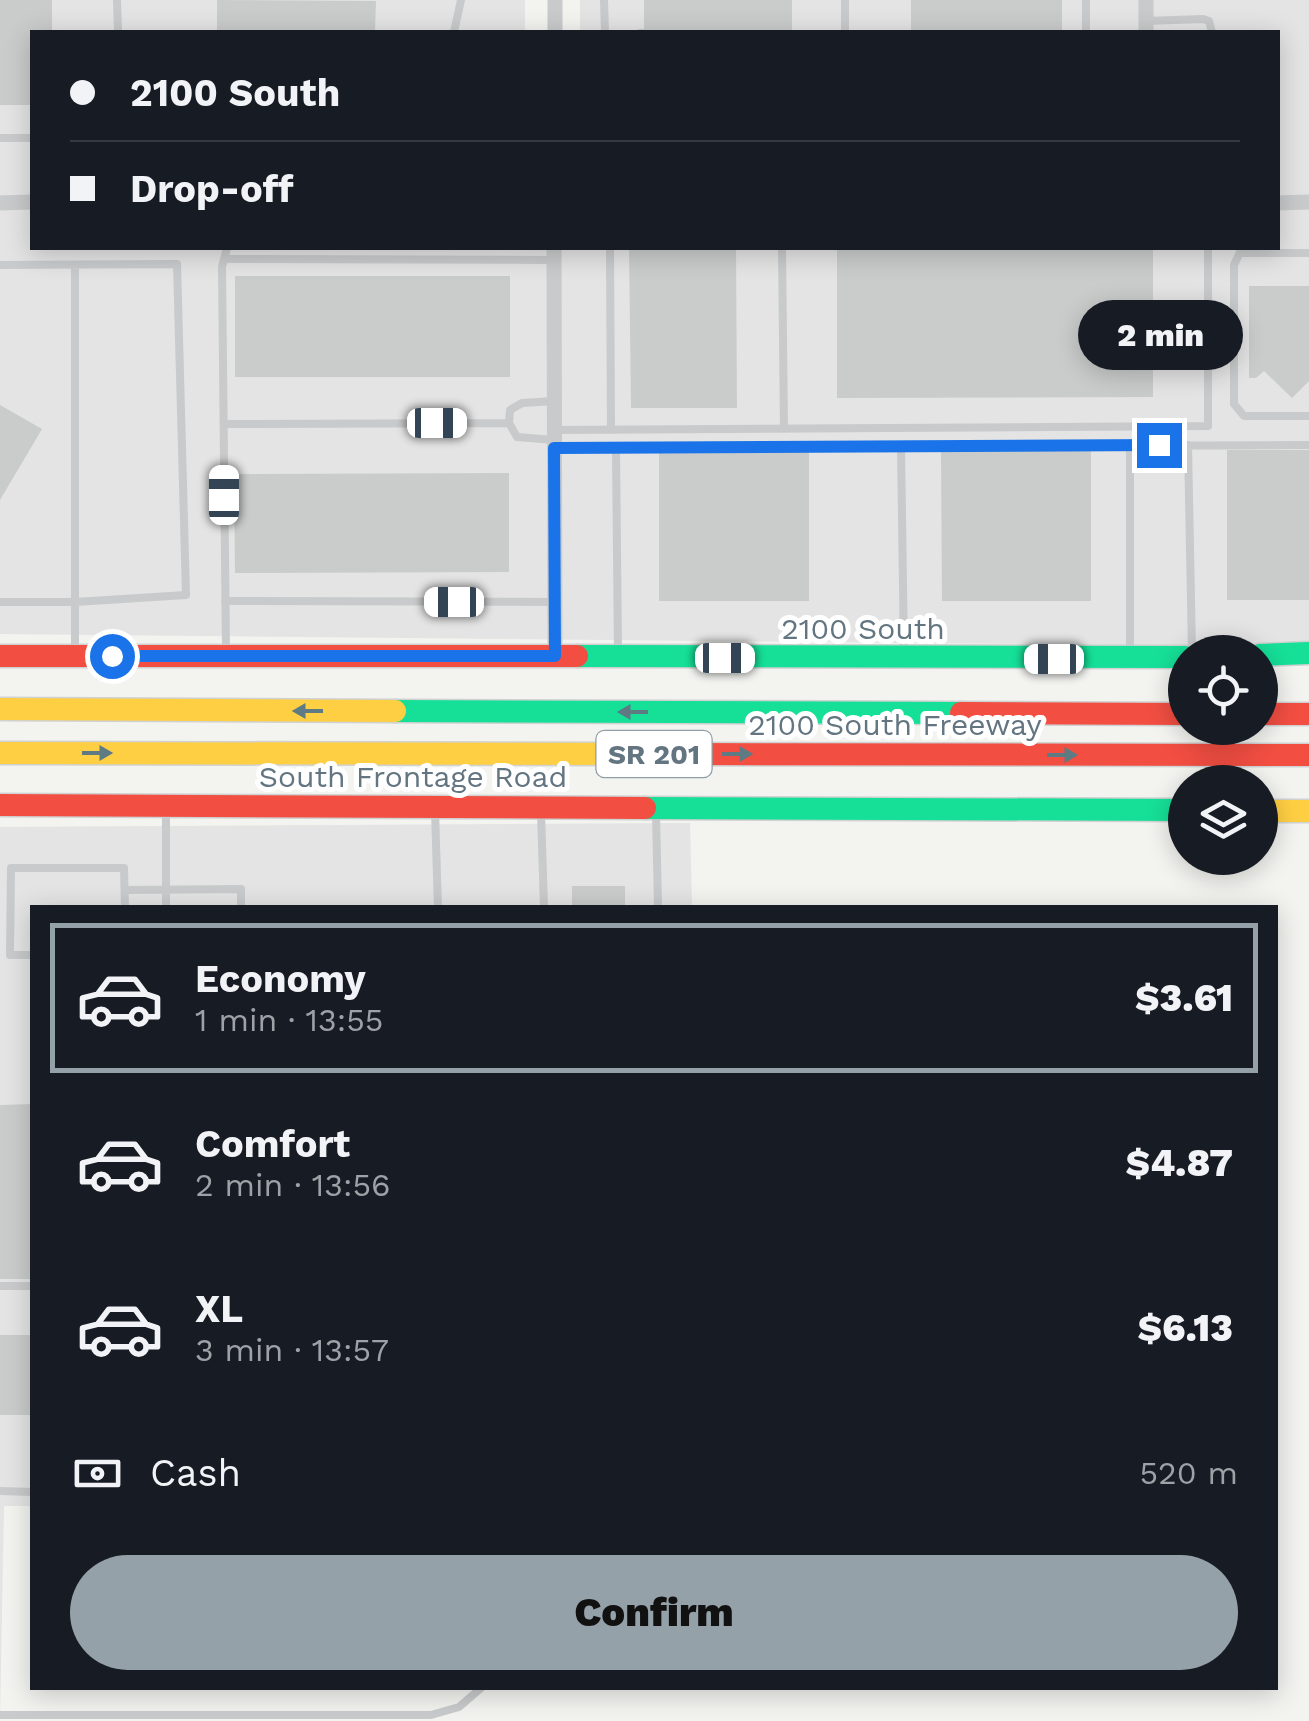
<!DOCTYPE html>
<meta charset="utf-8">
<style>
body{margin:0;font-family:"Work Sans",sans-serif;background:#242831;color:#f1f3f6;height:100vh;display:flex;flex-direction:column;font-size:38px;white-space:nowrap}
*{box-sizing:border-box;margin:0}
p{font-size:32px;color:#9ea1a6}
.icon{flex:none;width:55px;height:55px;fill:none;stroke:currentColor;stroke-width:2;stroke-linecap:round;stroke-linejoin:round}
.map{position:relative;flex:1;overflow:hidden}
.side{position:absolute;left:30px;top:905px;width:1248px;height:785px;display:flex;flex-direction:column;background:#171b24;border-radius:0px;box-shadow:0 5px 25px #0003}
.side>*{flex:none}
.hud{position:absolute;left:30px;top:30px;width:1250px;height:220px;border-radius:0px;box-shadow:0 5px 25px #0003;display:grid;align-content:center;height:220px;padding:0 40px;background:#171b24}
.controls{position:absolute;left:1168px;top:635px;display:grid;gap:20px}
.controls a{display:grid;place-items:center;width:110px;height:110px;border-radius:50%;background:#171b24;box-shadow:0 5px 25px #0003;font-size:50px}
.end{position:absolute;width:45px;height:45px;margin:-22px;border:12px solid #1a73e8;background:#fff;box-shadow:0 0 0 5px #fff}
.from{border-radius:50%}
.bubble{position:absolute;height:70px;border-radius:35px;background:#171b24;box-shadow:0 5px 25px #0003;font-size:32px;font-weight:800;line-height:70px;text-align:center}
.car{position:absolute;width:30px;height:60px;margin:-30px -15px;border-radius:12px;box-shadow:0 0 8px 2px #0007;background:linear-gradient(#fff 24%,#345 0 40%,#fff 0 76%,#345 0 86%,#fff 0)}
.hud b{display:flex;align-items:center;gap:35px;height:95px;font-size:38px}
.hud b+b{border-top:2px solid #363941}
.hud i{width:25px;height:25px;background:#f1f3f6}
ul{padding:18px 0 0;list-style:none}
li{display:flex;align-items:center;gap:30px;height:150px;margin:0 20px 15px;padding:0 20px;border:5px solid transparent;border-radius:0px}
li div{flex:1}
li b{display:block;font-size:38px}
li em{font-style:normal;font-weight:800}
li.active{border-color:#95a1a8}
li>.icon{width:90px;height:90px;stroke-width:1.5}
.pay{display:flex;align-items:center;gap:25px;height:110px;padding:0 40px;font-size:38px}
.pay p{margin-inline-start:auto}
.cta{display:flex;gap:20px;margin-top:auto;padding:20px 40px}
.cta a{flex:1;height:115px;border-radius:60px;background:#95a1a8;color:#111;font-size:40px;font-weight:800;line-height:115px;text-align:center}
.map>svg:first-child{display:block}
.built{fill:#e3e4e3}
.building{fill:#cacccc}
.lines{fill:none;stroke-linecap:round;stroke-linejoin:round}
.fast-casing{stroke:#d0d1d1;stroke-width:25}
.slow-casing{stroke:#d0d1d1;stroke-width:25}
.jam-casing{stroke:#d0d1d1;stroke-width:25}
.lane{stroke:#c8cacb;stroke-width:8}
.street{stroke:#c8cacb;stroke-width:15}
.fast{stroke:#16e098;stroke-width:22}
.slow{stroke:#ffcf43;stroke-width:22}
.jam{stroke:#f24e42;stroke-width:22}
.oneway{fill:#5e7a82}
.route{stroke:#1a73e8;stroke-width:12}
.labels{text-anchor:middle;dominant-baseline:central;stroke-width:10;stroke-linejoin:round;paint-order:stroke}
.shield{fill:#fff;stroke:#919ea7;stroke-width:2.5}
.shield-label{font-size:28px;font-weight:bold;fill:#627581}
.street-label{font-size:30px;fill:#627581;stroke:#fff}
</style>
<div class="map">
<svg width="1309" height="1721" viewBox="0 0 1309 1721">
<rect width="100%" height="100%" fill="#f3f3f0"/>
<path class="built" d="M0 0H525V32H32V248H1278V32H580V0H1309V643L1230 646 0 634Z
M690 823 692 907 32 908V1506H4L0 1721V827Z"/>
<path class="building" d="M0 0H52V32H32V105H0Z
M217 0 376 1 375 32H217Z
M644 0H792V32H638V29H644Z
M911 0H1062V32H911Z
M629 248H736L737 408H631Z
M837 248H1153V397L837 398Z
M235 276H510V377H235Z
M1249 286H1309V381L1292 398 1264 371 1256 378H1249Z
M0 405 42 429 0 500Z
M1227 450H1309V600H1227Z
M809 451V601H659V452Z
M941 451H1091V601H942Z
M509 473V572L235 573 234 474Z
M572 886H625V908H572Z
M32 1104V1279H0V1105Z
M0 1335H32V1415H0Z"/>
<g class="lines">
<g class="fast-casing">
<path id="fast" d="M1260 655 1309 653
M577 656 1185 657
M395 711 961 713
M645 808 1185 810"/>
</g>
<g class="slow-casing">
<path id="slow" d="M0 709 395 711
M0 753 681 754
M1260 811H1309"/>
</g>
<g class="jam-casing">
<path id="jam" d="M0 656H577
M961 713 1185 714
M1260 714H1309
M681 754 1309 755
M0 805 645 808"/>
</g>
<path class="lane" d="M117 0 118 32
M604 0 605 32
M845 0V32
M1086 0V32
M1146 21 1203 19 1209 21 1212 32
M454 32 461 0
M0 138H32
M610 248 611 430
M782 248 784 429
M1242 248 1234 265V404L1244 416H1309
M1242 253H1309
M224 259 554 260
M0 265 177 264 186 595 75 602V265
M224 424 509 423
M555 430 1208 426V248
M554 440 517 437 509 423 510 410 522 403 555 401
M1188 445 1192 652
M555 448 1309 445
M616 448 618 653
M901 448 904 654
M225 601 555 602
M0 602H75V653
M226 652 222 267 227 248
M1130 656V445
M435 811 438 908
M541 812 544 908
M656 812 658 908
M125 890 241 889V908
M166 908V811
M32 955H10L11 868H124L125 908
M0 1286H32
M0 1491 32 1492
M0 1715H431L459 1707 481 1688"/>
<path class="street" d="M1146 0V32
M555 32V0
M0 203 32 202
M1278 203 1309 202
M554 248 555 656"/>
<use href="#fast" class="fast"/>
<use href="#slow" class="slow"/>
<use href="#jam" class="jam"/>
</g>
<defs><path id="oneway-solid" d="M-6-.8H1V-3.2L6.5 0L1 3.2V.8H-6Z" transform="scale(2.5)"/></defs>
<g class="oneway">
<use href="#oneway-solid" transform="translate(308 711) rotate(-180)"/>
<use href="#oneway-solid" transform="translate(633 712) rotate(-180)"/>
<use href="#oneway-solid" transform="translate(97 753)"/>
<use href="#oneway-solid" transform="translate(737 754)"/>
<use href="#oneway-solid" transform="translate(1062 755)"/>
</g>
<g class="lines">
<path class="route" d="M112 656H555L554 448 1159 445"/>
</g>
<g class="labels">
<rect class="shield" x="596.5" y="731" width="115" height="46" rx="8"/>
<g class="shield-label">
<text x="654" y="754">SR 201</text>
</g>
<g class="street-label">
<text x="863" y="628">2100 South</text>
<text x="895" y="724">2100 South Freeway</text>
<text x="413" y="776">South Frontage Road</text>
</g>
</g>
</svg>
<div class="controls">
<a><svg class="icon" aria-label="locate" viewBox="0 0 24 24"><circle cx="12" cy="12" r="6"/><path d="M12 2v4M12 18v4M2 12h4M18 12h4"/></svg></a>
<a><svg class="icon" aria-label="layers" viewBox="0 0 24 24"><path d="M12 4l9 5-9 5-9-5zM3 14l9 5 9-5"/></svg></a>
</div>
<i class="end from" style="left:112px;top:656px"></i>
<i class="end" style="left:1159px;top:445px"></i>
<div class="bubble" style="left:1078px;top:300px;width:165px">2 min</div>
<i class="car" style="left:437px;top:423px;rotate:90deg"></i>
<i class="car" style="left:224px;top:495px;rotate:0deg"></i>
<i class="car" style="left:454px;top:602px;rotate:270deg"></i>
<i class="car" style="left:725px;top:658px;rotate:90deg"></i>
<i class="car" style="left:1054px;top:659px;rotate:270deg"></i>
<div class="hud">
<b><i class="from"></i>2100 South</b>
<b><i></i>Drop-off</b>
</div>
<section class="side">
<ul>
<li class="active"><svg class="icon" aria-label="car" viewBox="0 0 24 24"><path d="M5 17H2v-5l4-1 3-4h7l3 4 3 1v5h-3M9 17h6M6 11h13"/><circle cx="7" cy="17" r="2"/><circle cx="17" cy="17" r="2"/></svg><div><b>Economy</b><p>1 min · 13:55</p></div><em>$3.61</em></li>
<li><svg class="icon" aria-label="car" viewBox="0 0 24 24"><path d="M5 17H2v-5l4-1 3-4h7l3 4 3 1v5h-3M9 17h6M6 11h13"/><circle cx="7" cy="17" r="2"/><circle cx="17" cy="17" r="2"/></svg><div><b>Comfort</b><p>2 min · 13:56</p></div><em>$4.87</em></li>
<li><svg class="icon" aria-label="car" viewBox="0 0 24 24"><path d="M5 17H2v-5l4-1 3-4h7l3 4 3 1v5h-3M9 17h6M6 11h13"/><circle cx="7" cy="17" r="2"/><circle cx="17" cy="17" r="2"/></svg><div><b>XL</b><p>3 min · 13:57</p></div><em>$6.13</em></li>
</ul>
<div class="pay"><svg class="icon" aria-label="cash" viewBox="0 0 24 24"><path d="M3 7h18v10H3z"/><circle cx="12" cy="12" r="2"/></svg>Cash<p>520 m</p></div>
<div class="cta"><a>Confirm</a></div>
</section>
</div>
